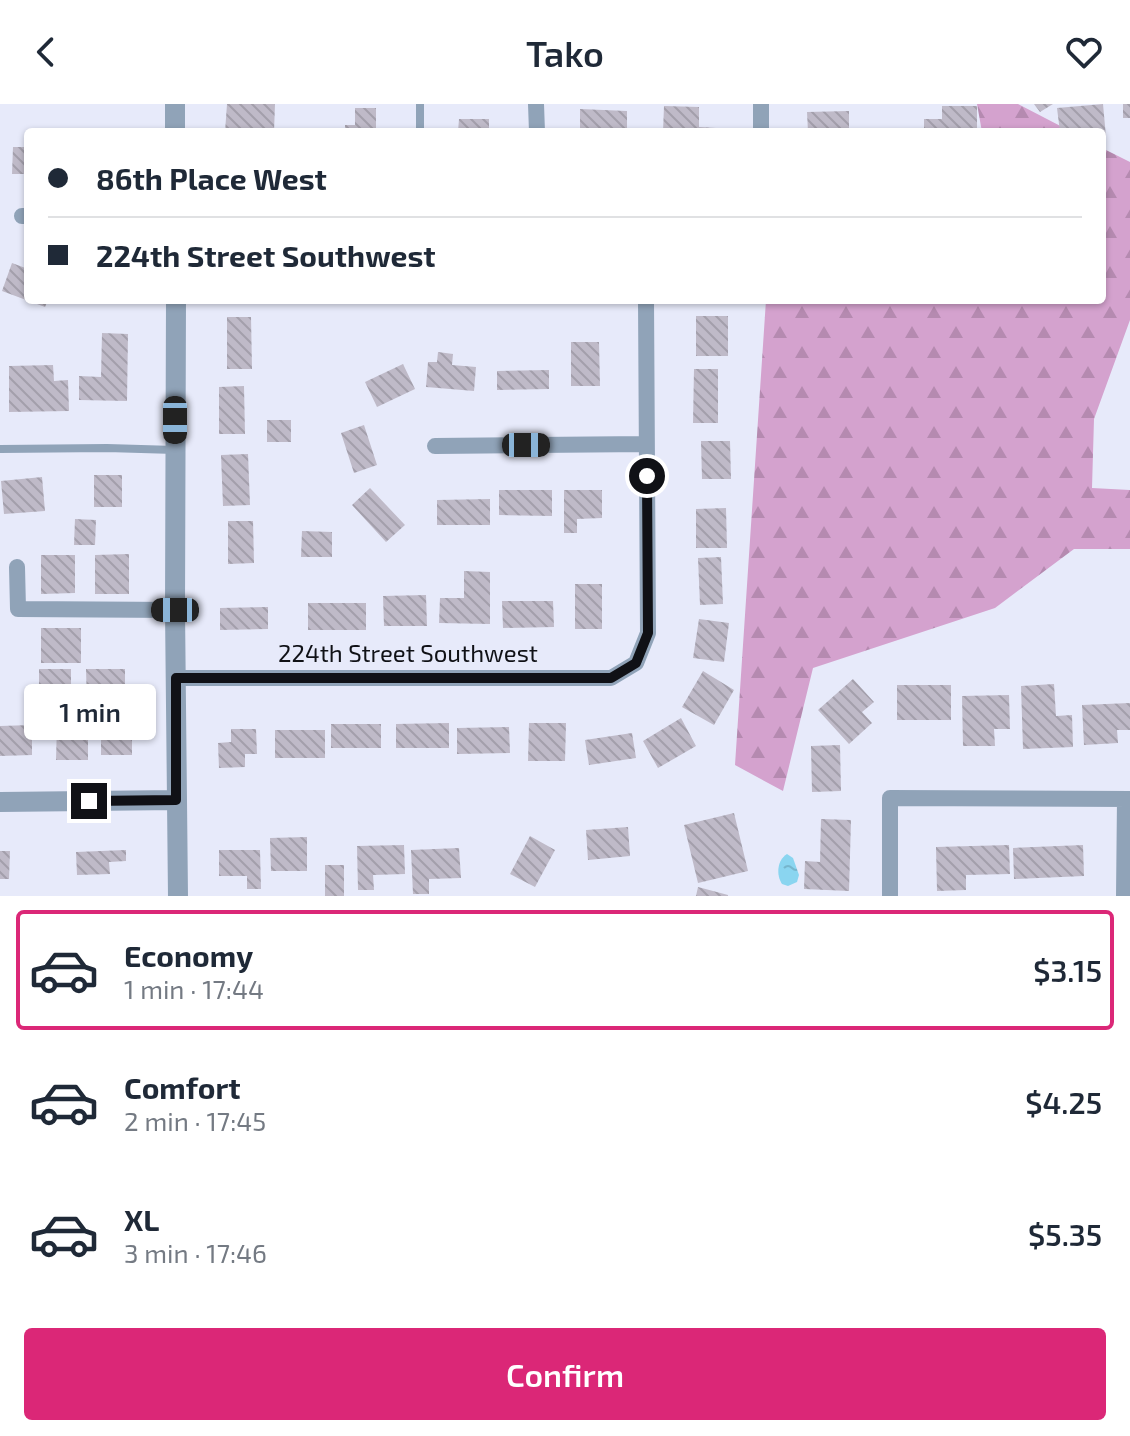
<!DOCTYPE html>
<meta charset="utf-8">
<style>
body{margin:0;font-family:"Exo 2",sans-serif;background:#f6f6f7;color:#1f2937;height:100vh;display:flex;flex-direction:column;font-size:30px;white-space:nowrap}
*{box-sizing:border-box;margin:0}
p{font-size:26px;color:#747a83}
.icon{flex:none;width:44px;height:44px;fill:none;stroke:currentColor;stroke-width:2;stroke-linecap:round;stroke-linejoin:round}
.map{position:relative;height:792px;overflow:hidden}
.details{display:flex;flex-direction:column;background:#fff;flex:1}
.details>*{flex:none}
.top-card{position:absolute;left:24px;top:24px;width:1082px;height:176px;border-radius:8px;box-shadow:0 2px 6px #0004;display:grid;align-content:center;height:176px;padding:0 24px;background:#fff}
.end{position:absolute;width:36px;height:36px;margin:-18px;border:10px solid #101116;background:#fff;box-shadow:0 0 0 4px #fff}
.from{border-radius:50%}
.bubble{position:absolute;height:56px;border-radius:8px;background:#fff;box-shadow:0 2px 6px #0004;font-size:26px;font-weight:600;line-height:56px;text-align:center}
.car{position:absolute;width:24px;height:48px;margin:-24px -12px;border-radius:10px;box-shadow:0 0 6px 2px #0007;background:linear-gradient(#222 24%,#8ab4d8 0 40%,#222 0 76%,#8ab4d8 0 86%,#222 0)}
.top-card b{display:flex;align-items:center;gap:28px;height:76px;font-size:30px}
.top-card b+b{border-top:2px solid #e0e1e3}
.top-card i{width:20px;height:20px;background:#1f2937}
ul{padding:14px 0 0;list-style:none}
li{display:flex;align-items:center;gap:24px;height:120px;margin:0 16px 12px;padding:0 8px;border:4px solid transparent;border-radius:8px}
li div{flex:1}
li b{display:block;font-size:30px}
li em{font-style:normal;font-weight:600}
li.active{border-color:#db2777}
li>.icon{width:72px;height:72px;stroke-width:1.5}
.button{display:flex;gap:16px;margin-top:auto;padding:16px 24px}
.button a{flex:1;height:92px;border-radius:8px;background:#db2777;color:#fff;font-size:32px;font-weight:600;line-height:92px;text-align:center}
header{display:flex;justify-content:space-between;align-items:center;height:104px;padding:0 24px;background:#fff;font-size:36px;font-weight:600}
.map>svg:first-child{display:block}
.forest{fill:url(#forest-firs)}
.water{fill:url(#water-ripples)}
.building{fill:url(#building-back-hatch)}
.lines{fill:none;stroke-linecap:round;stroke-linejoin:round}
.service{stroke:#90a3b8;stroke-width:8}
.minor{stroke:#90a3b8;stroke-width:16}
.tertiary{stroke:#90a3b8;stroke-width:20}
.route{stroke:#101116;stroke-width:10}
.labels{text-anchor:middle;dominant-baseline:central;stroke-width:6;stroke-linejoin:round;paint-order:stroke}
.street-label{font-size:24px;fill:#101116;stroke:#e7eafa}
</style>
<header><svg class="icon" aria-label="back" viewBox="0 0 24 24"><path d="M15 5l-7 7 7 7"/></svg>Tako<svg class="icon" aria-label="heart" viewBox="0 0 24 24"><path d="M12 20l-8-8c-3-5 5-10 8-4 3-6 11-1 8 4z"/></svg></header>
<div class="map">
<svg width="1130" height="792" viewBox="0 0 1130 792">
<defs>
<pattern id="forest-firs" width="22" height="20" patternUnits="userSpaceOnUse" patternTransform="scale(2)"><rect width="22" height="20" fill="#d4a2ce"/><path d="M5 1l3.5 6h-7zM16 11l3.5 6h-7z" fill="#b58ab0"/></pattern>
<pattern id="water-ripples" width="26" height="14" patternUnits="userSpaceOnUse" patternTransform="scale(2)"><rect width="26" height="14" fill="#8ad5f0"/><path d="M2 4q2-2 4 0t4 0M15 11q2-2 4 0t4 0" fill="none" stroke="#76b6cd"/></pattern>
<pattern id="building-back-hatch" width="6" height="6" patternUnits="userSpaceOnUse" patternTransform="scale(2)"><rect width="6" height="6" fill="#bfbac8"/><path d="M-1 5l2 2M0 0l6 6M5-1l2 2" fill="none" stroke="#a39fab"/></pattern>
</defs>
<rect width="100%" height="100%" fill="#e7eafa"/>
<path class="forest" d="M977 0H1018L1072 28H982Z
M1102 44 1130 58V216L1094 315 1092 384 1130 386V445H1074L995 504 813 564 783 687 735 661 766 196H1102Z"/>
<path class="water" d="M787 750 793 754 799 771 797 778 788 782 782 780C776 771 777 756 787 750Z"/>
<path class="building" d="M227 0H275L274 28H225Z
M1034 0H1053L1040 8Z
M1103 0 1106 33H1102V28H1060L1057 4Z
M1123 0H1130V14H1123Z
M664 2 699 3V23L716 24V28H663Z
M942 2H977V28H924V15H942Z
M355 4H376V28H345V21H355Z
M580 5 627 7V28H580Z
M849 7V28H808L807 8Z
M459 15H489V28H458Z
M13 43H28V70H12Z
M12 159 28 165V196H48L45 203 2 187Z
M696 212H728V252H696Z
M227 213H251L252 265H227Z
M102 229 128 230 127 297 79 296V272L101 273Z
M571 238H599L600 282H571Z
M438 248 453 250 452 261 476 263 474 287 426 283 428 258H437Z
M403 260 415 285 377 303 365 278Z
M53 261 54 277 68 276 69 307 9 308V262Z
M694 265H718V319H693Z
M549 266V285L497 286V267Z
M244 282 245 330H219V283Z
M267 316H291V338H267Z
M364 321 377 361 354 369 341 329Z
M701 337H730L731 375H702Z
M248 350 250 401 223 402 221 351Z
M94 371H122V403H94Z
M42 373 45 407 4 410 1 377Z
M370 384 405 421 386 438 352 401Z
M499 386H552V412L499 411Z
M564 386H602V414L577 415V429H564Z
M490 395V421H437V396Z
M726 404 727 444H696V405Z
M75 415 96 416 95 441H74Z
M228 417H253L254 459 228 460Z
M302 427 332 428V453H301Z
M129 450V490H95V451Z
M41 451H75V489L41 490Z
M721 453 723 500 700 501 698 454Z
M464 467 490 468V520L439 519 440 494H464Z
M575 480H602V525H575Z
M426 491 427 522H384L383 492Z
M502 497H553L554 523 503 524Z
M308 499H366V526H308Z
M268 503V525L220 526V504Z
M699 515 729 519 724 558 693 554Z
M41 524H81V559H41Z
M39 565H71V601H39Z
M86 565H125V600H87Z
M703 567 734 586 714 621 682 603Z
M853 575 874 598 862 608 872 619 849 640 818 606Z
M1054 580 1056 612 1072 611 1073 643 1023 645 1021 582Z
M897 581H951V616H897Z
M1009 591 1010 625H994L995 642H963L962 592Z
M1130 599V626H1117L1118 639 1084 641 1082 601Z
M681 614 696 642 658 664 643 637Z
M101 615H132V651H101Z
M449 619V644H396V620Z
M529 619H566L565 657H528Z
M57 620H88V656H56Z
M331 620H381V644H331Z
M32 621V651L0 652V622Z
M509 623 510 649 457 650V624Z
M231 625H256L257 650H245V663L219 664 218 639 231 638Z
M275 626H325V654H275Z
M632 629 636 654 589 661 585 636Z
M840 641 841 687 812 688 811 642Z
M734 709 748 767 698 779 684 721Z
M821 715 851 716 849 787 804 785 805 757 820 758Z
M628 723 630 752 588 756 586 726Z
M530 732 555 746 535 783 510 770Z
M307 733V767H271L270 734Z
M404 741 405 770 373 771 374 786H358L357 742Z
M1009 741 1010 770 966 771V786L937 787 936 743Z
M1083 741 1084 772 1014 775 1013 744Z
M459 744 461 774 429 775V790H413L411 746Z
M126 746V757L109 758 110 770 77 771 76 748Z
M219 746H260L261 785H247V772H219Z
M0 747H10L9 775H0Z
M325 761H344V792H325Z
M698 783 728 791V792H696Z"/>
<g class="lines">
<path class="service" d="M420 0V28
M0 345 107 344 175 346"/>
<path class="minor" d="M536 0 537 28
M761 0V28
M22 112H28
M435 342 646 340
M17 463 18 505 175 506
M176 574H611L636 559 648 529 646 196
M890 792V694L1130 695
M1124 792 1125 695"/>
<path class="tertiary" d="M175 0V28
M176 196 175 506 178 792
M0 698 176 696"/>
</g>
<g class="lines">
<path class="route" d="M89 697 176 696V574H611L636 559 648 529 647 372"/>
</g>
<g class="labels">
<g class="street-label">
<text x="408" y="548">224th Street Southwest</text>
</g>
</g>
</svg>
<i class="end from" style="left:647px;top:372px"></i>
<i class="end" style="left:89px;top:697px"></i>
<div class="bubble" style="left:24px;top:580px;width:132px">1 min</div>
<i class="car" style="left:175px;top:316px;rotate:180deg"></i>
<i class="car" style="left:526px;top:341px;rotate:90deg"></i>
<i class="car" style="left:175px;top:506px;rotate:270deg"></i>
<div class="top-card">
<b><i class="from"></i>86th Place West</b>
<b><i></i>224th Street Southwest</b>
</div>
</div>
<section class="details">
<ul>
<li class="active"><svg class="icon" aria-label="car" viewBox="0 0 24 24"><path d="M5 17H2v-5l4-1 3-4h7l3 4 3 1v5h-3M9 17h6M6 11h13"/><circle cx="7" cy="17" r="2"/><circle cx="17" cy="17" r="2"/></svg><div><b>Economy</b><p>1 min · 17:44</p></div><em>$3.15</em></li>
<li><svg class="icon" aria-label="car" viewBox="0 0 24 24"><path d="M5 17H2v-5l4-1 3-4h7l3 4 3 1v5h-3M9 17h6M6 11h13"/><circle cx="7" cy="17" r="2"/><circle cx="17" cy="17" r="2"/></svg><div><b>Comfort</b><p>2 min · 17:45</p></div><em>$4.25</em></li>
<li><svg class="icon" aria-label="car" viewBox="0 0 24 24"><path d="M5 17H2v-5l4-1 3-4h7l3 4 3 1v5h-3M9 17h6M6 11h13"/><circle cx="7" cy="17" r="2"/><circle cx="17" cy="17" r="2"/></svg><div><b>XL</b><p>3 min · 17:46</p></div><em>$5.35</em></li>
</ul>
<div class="button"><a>Confirm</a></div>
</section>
